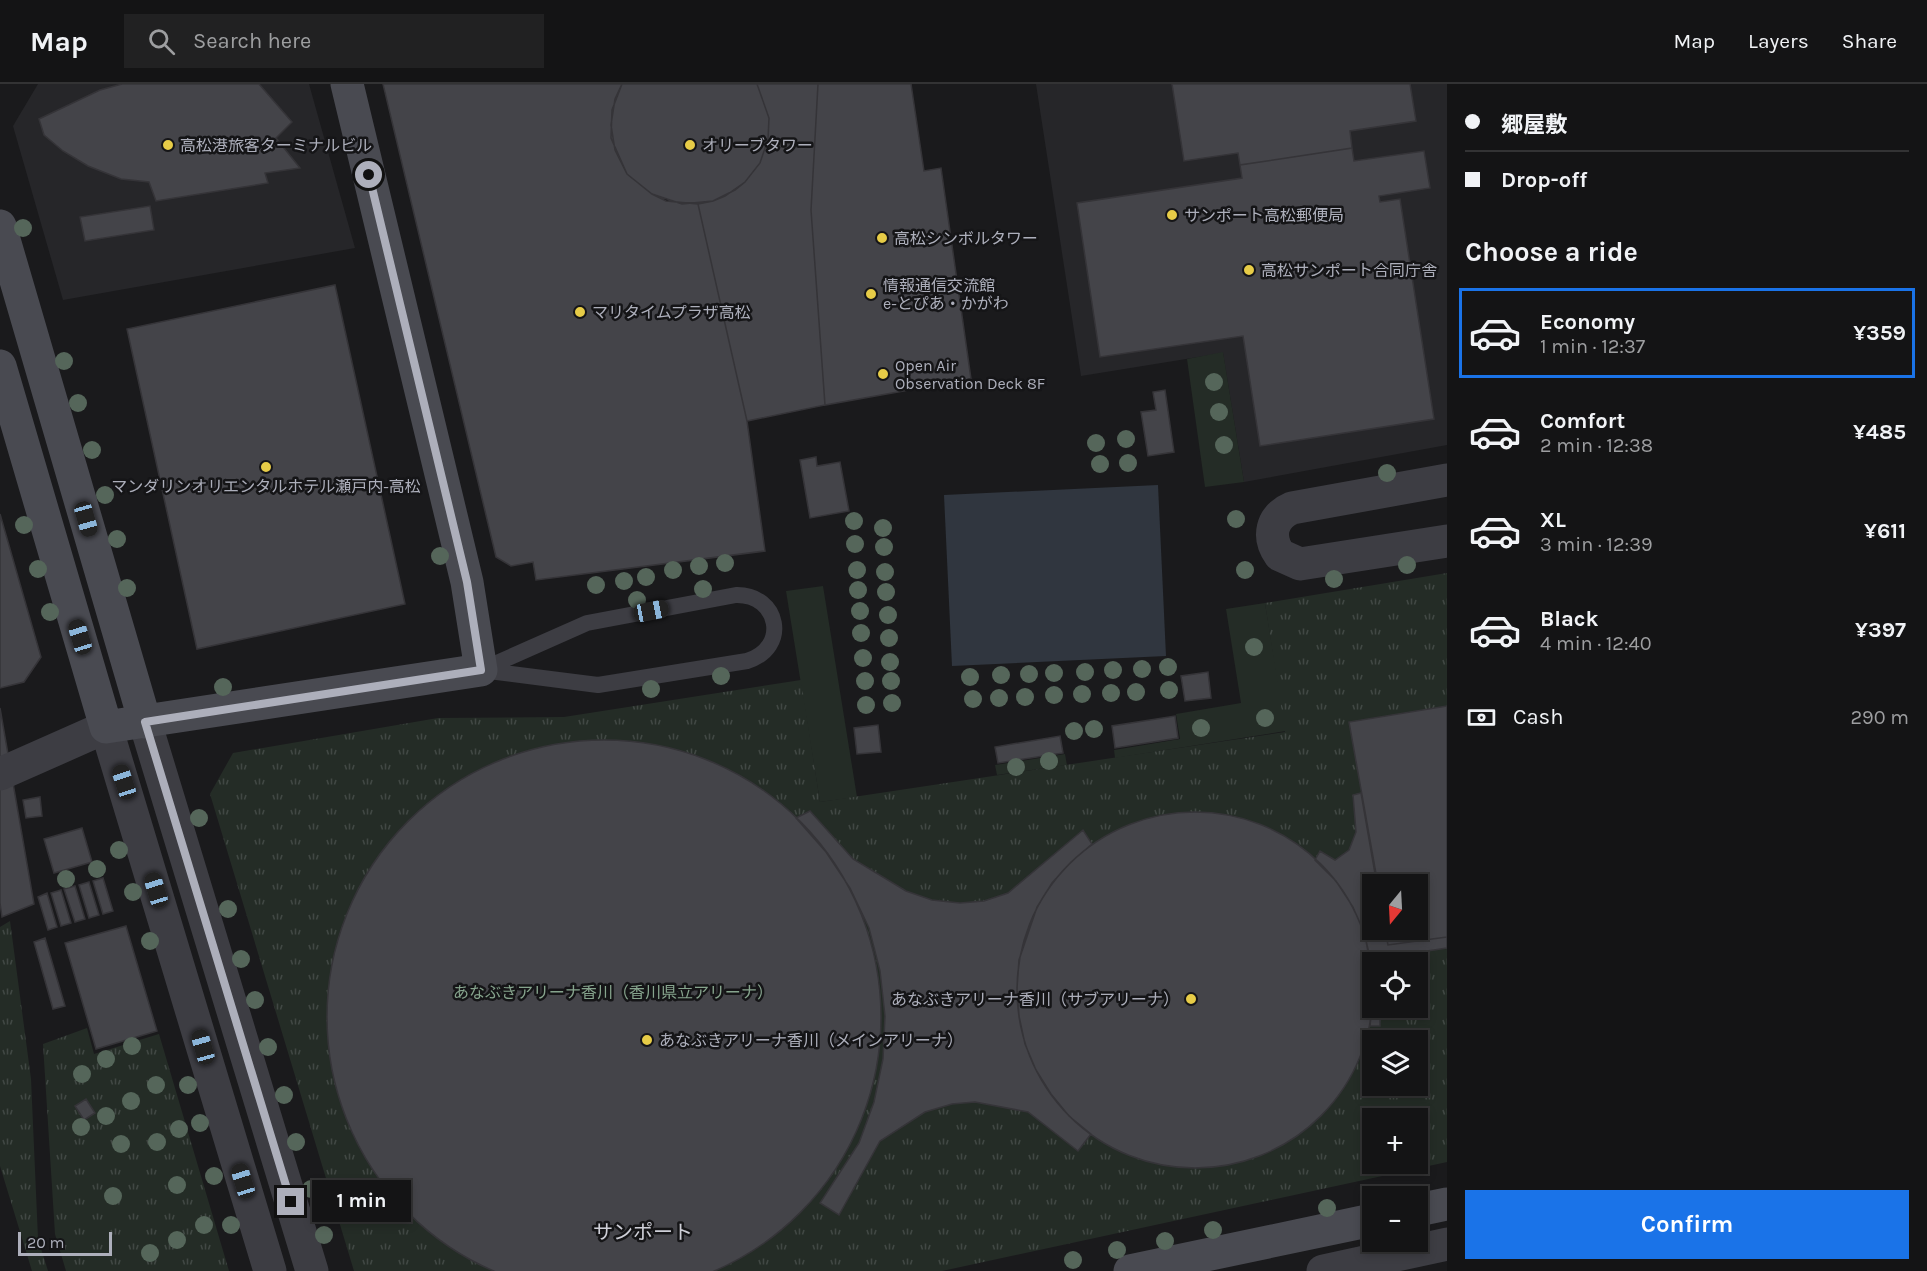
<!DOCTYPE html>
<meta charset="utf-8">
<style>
body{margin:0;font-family:Karla,"Noto Sans JP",sans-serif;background:#212122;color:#f1f3f6;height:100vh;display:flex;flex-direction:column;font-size:22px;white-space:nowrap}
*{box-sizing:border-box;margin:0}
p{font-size:20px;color:#9d9ea0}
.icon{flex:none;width:33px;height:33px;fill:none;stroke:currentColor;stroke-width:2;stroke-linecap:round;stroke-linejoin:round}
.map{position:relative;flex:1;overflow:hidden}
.details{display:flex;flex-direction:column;background:#141415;width:480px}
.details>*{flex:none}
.top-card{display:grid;align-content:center;height:132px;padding:0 18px;background:#141415}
.needle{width:39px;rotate:198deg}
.tools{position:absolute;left:1362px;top:790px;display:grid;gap:12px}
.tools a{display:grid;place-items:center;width:66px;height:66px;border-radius:0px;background:#141415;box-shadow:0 3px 9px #0003,0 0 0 2px #333334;font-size:30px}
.scale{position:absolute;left:18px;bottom:15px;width:94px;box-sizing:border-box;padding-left:6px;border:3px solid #adafbb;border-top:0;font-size:16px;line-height:21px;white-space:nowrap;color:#adafbb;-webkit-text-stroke:4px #151517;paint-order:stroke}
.end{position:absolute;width:27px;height:27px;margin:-14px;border:8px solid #adafbb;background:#111;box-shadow:0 0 0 3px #111}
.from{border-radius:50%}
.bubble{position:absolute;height:42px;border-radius:0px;background:#141415;box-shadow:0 3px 9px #0003,0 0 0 2px #333334;font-size:20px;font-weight:700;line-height:42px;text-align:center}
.car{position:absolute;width:18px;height:36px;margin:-18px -9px;border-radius:8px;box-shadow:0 0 4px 2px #0007;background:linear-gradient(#222 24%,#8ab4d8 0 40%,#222 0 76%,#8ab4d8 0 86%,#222 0)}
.top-card b{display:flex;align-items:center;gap:21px;height:57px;font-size:22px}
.top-card b+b{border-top:2px solid #333334}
.top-card i{width:15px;height:15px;background:#f1f3f6}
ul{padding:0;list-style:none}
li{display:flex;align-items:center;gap:18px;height:90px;margin:0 12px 9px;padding:0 6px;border:3px solid transparent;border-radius:0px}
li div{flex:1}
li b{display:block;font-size:22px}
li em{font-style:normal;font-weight:700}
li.selected{border-color:#1a73e8}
li>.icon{width:54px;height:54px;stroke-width:1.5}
h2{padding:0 18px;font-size:27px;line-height:72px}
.pay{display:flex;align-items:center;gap:15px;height:66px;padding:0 18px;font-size:22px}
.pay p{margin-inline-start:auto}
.primary-button{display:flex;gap:12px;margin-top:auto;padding:12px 18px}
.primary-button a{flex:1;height:69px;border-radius:0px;background:#1a73e8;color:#fff;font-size:24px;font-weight:700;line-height:69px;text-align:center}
header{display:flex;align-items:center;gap:36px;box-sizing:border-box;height:84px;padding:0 30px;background:#141415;border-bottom:2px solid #333334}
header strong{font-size:28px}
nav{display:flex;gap:33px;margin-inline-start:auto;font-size:21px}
.search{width:420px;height:54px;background:#212122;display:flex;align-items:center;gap:15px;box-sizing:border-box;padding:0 21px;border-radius:0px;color:#9d9ea0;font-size:22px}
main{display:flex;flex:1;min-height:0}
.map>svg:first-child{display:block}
.built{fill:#262629}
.grass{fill:#242c26}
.park{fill:url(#park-tufts);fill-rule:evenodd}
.water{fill:#30363f}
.building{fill:#444449;stroke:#353438;stroke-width:1.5}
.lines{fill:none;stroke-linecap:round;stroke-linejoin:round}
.lane{stroke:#3d3d43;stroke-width:16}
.street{stroke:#3d3d43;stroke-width:33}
.secondary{stroke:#494a51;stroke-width:33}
.tree{fill:#55665a}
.route{stroke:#adafbb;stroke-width:8}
.poi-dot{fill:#e7cc47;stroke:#151517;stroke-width:2}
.labels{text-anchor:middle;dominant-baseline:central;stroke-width:5;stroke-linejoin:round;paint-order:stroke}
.poi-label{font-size:16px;fill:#adafbb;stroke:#151517;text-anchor:start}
.park-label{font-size:16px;fill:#86a48d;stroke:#151517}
.quarter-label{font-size:20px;fill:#cecfd7;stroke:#151517}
</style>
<header>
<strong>Map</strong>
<div class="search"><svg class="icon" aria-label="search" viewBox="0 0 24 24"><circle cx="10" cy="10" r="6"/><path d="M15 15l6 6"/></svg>Search here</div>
<nav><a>Map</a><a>Layers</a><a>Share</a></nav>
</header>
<main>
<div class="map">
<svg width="1447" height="1187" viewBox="0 0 1447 1187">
<defs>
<pattern id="park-tufts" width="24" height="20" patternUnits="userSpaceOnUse" patternTransform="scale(1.5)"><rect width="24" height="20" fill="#242c26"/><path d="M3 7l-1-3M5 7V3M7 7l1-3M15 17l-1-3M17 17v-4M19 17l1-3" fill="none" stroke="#414844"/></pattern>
</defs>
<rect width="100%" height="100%" fill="#1a1a1c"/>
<path class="built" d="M38 0H309L355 164 63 216 13 42Z
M1036 0H1447V361L1244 398 1223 269 1081 292Z"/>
<path class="grass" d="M1223 268 1244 398 1205 403 1187 275Z
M823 502 857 713 820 718 786 507Z
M1265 519 1286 647 1115 674 1114 666 1180 655 1176 630 1241 619 1226 525Z
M1065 670 1067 681 997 691 995 681Z"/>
<path class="park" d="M1447 489V1078L942 1187H354L210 710 233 669 438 634 564 633 801 596 820 718 1285 648 1265 519ZM1372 801H1418V846H1372ZM1372 879H1418V924H1372ZM1372 957H1418V1002H1372ZM1372 1035H1418V1080H1372Z
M10 837 31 995 38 1155 48 1187H32L0 1082V843Z
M87 944 94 970 159 950 229 1187H66L55 1150 43 960Z"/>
<path class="water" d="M1158 401 1166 572 952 582 944 411Z"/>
<path class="building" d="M122 0H259L292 38 276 54 300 84 265 89 268 99 156 117 149 98 121 95 88 82 63 67 44 51 39 35 100 6Z
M383 0H622L615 15 611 41 615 66 627 90 652 110 666 117 698 120 747 337 765 467 536 496 533 478 511 482 496 473Z
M622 0H757L769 34 768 55 760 79 745 98 725 112 713 117 682 120 652 110 627 90 611 54 612 26Z
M757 0H818L811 126 825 321 747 337 698 120 713 117 735 106 745 98 760 79 768 55 769 34Z
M818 0H911L924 87 941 84 971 295 825 321 811 126Z
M1172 0H1410L1416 37 1350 47 1352 64 1240 81 1238 69 1184 77Z
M1352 64 1354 77 1424 67 1430 104 1379 112 1380 118 1400 115 1434 335 1260 362 1243 252 1100 273 1077 119 1242 94 1240 81Z
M150 122 154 146 85 157 80 133Z
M335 201 405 520 197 565 127 245Z
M1165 306 1174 368 1148 372 1141 328 1156 326 1153 308Z
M816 373 817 382 840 378 849 427 810 434 800 376Z
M0 430 41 573 24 598 0 604Z
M1208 588 1211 614 1185 617 1181 592Z
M1447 622V853L1388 861 1385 846H1418V801H1378L1349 638Z
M0 624 34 820 2 833 0 819Z
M1175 632 1178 654 1115 664 1112 642Z
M878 641 881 668 857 670 854 644Z
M1060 652 1063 669 998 679 995 663Z
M327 933a277 277 0 1 1 554 0a277 277 0 1 1-554 0Z
M1361 709 1377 801H1372V846H1385L1388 861 1447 853V864L1421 868 1403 879H1372V890L1365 851 1353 823 1336 797 1315 776 1320 767 1335 776 1349 766 1356 748 1353 711Z
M40 713 42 732 26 734 23 716Z
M810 727 853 775 906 807 932 816 960 819 984 817 1008 809 1083 746 1092 760 1071 778 1052 799 1037 823 1019 876 1017 904 1019 932 1025 960 1036 986 1051 1010 1069 1032 1091 1050 1078 1067 1028 1028 975 1018 952 1020 925 1028 880 1057 839 1131 820 1119 859 1059 874 1018 883 975 885 932 880 887 869 844 850 804 826 768 796 734Z
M1017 906a178 178 0 1 1 356 0a178 178 0 1 1-356 0Z
M82 744 92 778 54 789 44 755Z
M103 794 113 827 103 830 93 797Z
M89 798 99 831 89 834 79 801Z
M75 802 85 835 75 838 64 805Z
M61 806 71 839 61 842 51 809Z
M47 809 57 843 48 846 38 813Z
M126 842 157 947 96 965 65 859Z
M45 854 65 922 53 925 34 858Z
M1372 923 1380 924V942H1370Z
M86 1015 95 1029 84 1036 75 1022Z"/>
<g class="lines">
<path class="lane" d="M736 511C779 510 790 564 747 577L598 601 481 586 587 539Z"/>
<path class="street" d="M1447 396 1292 424C1271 433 1267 453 1280 471L1300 480 1447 457
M145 638 312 1187
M106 643 270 1187
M0 690 106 643
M1323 1187 1447 1160"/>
<path class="secondary" d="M0 142 145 638
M0 282 106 643 481 586 467 498 347 0
M1418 1126 1447 1120
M1130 1187 1372 1136"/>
</g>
<g class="tree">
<circle cx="23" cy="144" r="9"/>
<circle cx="64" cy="277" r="9"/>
<circle cx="1214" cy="298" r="9"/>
<circle cx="78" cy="319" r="9"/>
<circle cx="1219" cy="328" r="9"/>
<circle cx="1126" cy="355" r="9"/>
<circle cx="1096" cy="359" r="9"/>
<circle cx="1224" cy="361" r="9"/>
<circle cx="92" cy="366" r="9"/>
<circle cx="1128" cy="379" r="9"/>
<circle cx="1100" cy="380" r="9"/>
<circle cx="1387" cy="389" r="9"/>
<circle cx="105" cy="411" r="9"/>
<circle cx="1236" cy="435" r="9"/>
<circle cx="854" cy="437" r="9"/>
<circle cx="24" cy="441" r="9"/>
<circle cx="883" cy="444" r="9"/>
<circle cx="117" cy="455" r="9"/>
<circle cx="855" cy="460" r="9"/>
<circle cx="884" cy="463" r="9"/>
<circle cx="440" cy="472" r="9"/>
<circle cx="725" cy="479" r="9"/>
<circle cx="1407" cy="481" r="9"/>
<circle cx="699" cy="482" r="9"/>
<circle cx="38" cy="485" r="9"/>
<circle cx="673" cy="486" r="9"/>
<circle cx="857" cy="486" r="9"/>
<circle cx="1245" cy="486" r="9"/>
<circle cx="885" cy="488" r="9"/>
<circle cx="646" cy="493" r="9"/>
<circle cx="1334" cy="495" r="9"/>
<circle cx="624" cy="497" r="9"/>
<circle cx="596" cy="501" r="9"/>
<circle cx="127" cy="504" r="9"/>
<circle cx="703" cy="505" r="9"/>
<circle cx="858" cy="506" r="9"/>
<circle cx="886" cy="508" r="9"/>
<circle cx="637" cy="516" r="9"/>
<circle cx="860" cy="527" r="9"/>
<circle cx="50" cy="528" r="9"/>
<circle cx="888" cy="531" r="9"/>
<circle cx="861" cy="549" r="9"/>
<circle cx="889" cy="554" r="9"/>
<circle cx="1254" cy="563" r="9"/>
<circle cx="863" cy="574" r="9"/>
<circle cx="890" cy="578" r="9"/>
<circle cx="1168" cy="583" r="9"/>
<circle cx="1142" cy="585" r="9"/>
<circle cx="1113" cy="586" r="9"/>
<circle cx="1085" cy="588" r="9"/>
<circle cx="1054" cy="589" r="9"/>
<circle cx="1029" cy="590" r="9"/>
<circle cx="1001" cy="591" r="9"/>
<circle cx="721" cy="592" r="9"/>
<circle cx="970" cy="593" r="9"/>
<circle cx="865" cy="597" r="9"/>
<circle cx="891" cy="597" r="9"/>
<circle cx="223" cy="603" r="9"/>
<circle cx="651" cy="605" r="9"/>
<circle cx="1169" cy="606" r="9"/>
<circle cx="1136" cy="608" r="9"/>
<circle cx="1111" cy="609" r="9"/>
<circle cx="1082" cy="610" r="9"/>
<circle cx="1054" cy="611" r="9"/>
<circle cx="1025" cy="613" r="9"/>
<circle cx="999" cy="614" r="9"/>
<circle cx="973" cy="615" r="9"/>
<circle cx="892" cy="619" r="9"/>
<circle cx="866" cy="621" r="9"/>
<circle cx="1265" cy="634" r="9"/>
<circle cx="1201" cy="644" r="9"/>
<circle cx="1094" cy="645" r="9"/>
<circle cx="1074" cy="647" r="9"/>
<circle cx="1049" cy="677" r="9"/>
<circle cx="1016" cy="683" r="9"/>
<circle cx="199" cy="734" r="9"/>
<circle cx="119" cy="766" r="9"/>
<circle cx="97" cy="785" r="9"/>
<circle cx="66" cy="795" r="9"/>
<circle cx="133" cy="808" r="9"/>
<circle cx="228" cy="825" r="9"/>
<circle cx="150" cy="857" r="9"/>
<circle cx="241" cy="875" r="9"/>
<circle cx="255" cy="916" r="9"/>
<circle cx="132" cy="962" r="9"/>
<circle cx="268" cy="963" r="9"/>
<circle cx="106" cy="975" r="9"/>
<circle cx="82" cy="990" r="9"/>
<circle cx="156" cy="1001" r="9"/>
<circle cx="188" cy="1001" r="9"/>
<circle cx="284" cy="1011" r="9"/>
<circle cx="131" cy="1017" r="9"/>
<circle cx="106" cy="1032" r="9"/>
<circle cx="200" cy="1039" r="9"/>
<circle cx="81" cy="1043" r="9"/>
<circle cx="179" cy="1045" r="9"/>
<circle cx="157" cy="1058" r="9"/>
<circle cx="296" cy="1058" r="9"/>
<circle cx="121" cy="1060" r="9"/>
<circle cx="214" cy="1092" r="9"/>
<circle cx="177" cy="1101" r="9"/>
<circle cx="311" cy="1105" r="9"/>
<circle cx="113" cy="1112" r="9"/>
<circle cx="1327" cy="1124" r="9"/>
<circle cx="204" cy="1141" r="9"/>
<circle cx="231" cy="1141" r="9"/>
<circle cx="1213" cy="1146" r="9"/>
<circle cx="324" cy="1151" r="9"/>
<circle cx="177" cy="1156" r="9"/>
<circle cx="1165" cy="1157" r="9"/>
<circle cx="1117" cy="1166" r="9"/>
<circle cx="150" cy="1169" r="9"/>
<circle cx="1073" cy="1176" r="9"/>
</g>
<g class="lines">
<path class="route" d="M291 1118 145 638 481 586 467 498 369 91"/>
</g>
<g class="poi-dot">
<circle cx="168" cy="61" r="6"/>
<circle cx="690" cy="61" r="6"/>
<circle cx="1172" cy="131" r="6"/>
<circle cx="882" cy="154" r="6"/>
<circle cx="1249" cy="186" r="6"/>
<circle cx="871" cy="210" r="6"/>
<circle cx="580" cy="228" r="6"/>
<circle cx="883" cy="290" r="6"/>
<circle cx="266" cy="383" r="6"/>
<circle cx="1191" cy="915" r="6"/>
<circle cx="647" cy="956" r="6"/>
</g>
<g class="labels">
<g class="poi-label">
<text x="180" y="61">高松港旅客ターミナルビル</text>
<text x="702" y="61">オリーブタワー</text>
<text x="1184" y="131">サンポート高松郵便局</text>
<text x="894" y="154">高松シンボルタワー</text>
<text x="1261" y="186">高松サンポート合同庁舎</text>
<text x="883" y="201">情報通信交流館<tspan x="883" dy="18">e-とぴあ・かがわ</tspan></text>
<text x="592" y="228">マリタイムプラザ高松</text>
<text x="895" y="281">Open Air<tspan x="895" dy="18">Observation Deck 8F</tspan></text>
<text x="266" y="402" text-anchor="middle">マンダリンオリエンタルホテル瀬戸内-高松</text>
<text x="1179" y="915" text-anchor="end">あなぶきアリーナ香川（サブアリーナ）</text>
<text x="659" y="956">あなぶきアリーナ香川（メインアリーナ）</text>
</g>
<g class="park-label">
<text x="613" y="908">あなぶきアリーナ香川（香川県立アリーナ）</text>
</g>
<g class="quarter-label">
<text x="643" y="1148">サンポート</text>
</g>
</g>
</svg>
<div class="tools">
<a><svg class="needle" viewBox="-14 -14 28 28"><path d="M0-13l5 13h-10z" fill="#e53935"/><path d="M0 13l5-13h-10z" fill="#9d9ea0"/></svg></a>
<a><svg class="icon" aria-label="locate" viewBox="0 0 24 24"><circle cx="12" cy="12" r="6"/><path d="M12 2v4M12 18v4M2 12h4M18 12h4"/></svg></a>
<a><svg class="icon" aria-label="layers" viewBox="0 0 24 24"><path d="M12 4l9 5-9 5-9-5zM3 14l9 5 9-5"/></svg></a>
<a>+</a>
<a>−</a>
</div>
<div class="scale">20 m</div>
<i class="end from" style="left:369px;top:91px"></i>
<i class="end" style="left:291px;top:1118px"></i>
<div class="bubble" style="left:312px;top:1096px;width:99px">1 min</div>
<i class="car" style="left:86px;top:435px;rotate:164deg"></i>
<i class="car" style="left:651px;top:527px;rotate:79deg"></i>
<i class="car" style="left:80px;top:553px;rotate:343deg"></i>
<i class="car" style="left:124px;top:698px;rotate:342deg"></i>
<i class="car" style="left:156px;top:806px;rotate:343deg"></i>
<i class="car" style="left:203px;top:963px;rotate:344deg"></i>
<i class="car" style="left:243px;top:1097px;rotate:343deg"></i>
</div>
<section class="details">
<div class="top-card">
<b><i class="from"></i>郷屋敷</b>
<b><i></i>Drop-off</b>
</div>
<h2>Choose a ride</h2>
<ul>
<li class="selected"><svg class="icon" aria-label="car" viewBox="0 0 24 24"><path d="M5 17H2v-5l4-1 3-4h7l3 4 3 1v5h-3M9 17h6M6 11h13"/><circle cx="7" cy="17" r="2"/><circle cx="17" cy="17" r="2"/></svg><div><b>Economy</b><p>1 min · 12:37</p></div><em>¥359</em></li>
<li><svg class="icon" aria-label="car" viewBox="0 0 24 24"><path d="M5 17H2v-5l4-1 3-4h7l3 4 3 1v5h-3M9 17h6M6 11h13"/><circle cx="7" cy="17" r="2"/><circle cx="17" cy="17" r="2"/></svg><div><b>Comfort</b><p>2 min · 12:38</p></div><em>¥485</em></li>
<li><svg class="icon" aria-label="car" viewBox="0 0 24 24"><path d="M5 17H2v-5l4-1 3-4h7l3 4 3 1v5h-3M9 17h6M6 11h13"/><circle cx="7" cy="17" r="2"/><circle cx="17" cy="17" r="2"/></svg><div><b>XL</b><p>3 min · 12:39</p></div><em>¥611</em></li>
<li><svg class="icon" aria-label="car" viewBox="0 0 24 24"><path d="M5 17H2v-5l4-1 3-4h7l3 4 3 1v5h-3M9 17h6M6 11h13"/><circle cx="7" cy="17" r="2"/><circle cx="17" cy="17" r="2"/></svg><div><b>Black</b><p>4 min · 12:40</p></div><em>¥397</em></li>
</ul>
<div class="pay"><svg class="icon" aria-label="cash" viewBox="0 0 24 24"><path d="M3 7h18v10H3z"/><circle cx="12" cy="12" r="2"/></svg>Cash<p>290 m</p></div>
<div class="primary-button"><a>Confirm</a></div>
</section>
</main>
